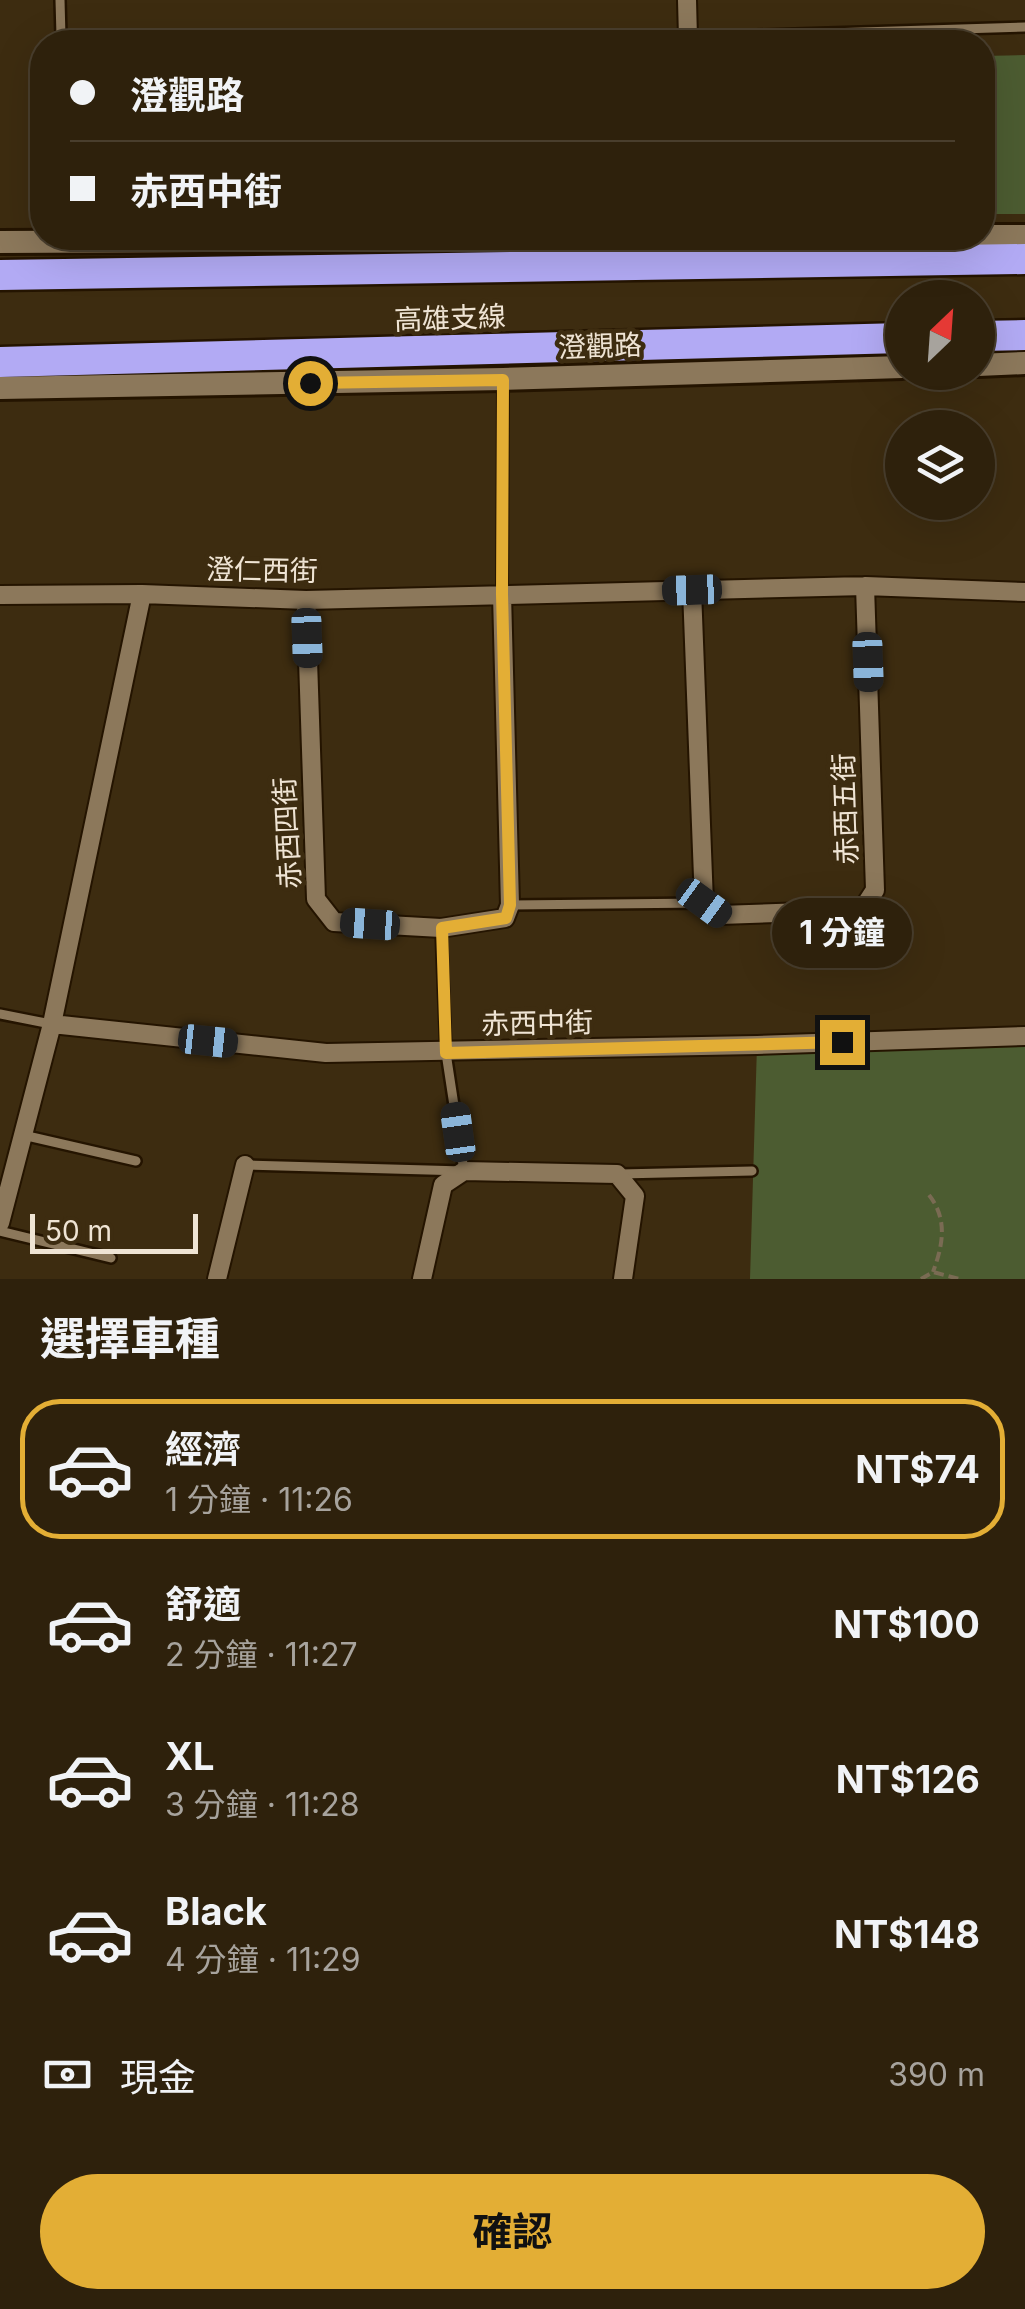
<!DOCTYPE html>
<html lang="zh-TW">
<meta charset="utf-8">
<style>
body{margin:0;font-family:Inter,"Noto Sans TC",sans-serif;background:#3a2e1a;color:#f1f3f6;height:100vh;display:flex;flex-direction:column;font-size:38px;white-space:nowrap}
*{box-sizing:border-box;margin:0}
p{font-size:32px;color:#a7a39d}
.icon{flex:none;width:55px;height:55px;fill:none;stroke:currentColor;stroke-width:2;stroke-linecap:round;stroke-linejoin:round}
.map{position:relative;height:1279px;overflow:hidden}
.drawer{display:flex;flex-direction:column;background:#2e210c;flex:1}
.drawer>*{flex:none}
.hud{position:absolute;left:30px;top:30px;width:965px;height:220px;border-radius:40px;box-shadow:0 10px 40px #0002,0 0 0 2px #493e2d;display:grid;align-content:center;height:220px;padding:0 40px;background:#2e210c}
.needle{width:65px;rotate:25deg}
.controls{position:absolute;left:885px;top:280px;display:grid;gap:20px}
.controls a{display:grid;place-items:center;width:110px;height:110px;border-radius:50%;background:#2e210c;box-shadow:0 10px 40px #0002,0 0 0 2px #493e2d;font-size:50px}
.scale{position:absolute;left:30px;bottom:25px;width:168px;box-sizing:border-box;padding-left:10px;border:5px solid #efe4d4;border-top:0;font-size:28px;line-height:35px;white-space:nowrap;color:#efe4d4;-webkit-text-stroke:8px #3d2c10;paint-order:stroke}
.end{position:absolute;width:45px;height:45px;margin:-22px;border:12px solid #e3ae35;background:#111;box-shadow:0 0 0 5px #111}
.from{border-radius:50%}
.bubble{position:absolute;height:70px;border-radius:35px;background:#2e210c;box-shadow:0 10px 40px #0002,0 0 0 2px #493e2d;font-size:32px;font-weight:700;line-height:70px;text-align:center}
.car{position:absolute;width:30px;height:60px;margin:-30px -15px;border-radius:12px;box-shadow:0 0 8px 2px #0007;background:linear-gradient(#222 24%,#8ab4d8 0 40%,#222 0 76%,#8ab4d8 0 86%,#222 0)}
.hud b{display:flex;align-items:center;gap:35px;height:95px;font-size:38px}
.hud b+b{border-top:2px solid #493e2d}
.hud i{width:25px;height:25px;background:#f1f3f6}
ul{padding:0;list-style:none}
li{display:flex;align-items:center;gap:30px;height:140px;margin:0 20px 15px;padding:0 20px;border:5px solid transparent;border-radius:40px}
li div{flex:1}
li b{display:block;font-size:38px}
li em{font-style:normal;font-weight:700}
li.current{border-color:#e3ae35}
li>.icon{width:90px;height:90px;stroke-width:1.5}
h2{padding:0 40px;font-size:45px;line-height:120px}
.pay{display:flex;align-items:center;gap:25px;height:110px;padding:0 40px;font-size:38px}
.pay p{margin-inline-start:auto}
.action{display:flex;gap:20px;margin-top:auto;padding:20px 40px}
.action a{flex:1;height:115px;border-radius:60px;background:#e3ae35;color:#111;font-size:40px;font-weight:700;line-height:115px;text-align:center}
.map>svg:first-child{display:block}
.green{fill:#4c5c31}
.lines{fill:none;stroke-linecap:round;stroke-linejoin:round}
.service-casing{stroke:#241400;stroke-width:14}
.minor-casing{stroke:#241400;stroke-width:22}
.tertiary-casing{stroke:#241400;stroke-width:28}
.motorway-casing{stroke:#241400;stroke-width:35}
.path{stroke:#7a6b53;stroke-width:4;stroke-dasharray:10 5;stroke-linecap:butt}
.service{stroke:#8c785b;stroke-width:9}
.minor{stroke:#8c785b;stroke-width:18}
.tertiary{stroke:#8c785b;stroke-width:22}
.motorway{stroke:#b2aaf4;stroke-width:30}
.route{stroke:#e3ae35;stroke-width:12}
.labels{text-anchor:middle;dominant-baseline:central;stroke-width:9;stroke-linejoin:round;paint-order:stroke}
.street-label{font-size:28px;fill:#efe4d4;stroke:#3d2c10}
</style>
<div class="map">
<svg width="1025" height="1279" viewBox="0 0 1025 1279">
<rect width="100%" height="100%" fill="#3d2c10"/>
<path class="green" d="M1025 55V214H983V56Z
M1025 1036V1279H750L757 1045Z"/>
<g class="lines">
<g class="service-casing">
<path id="service" d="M60 0 61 36 66 42
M527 42 1025 27
M502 594 503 382
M511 905 704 903
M0 1014 51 1024
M23 1135 136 1161
M246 1165 464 1171 446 1053 441 928
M620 1174 752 1171
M0 1231 111 1258"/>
</g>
<g class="minor-casing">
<path id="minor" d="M687 0 688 38
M692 590 704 903 720 915 862 910 875 890 865 586
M0 595 142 594
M306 600 316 899 334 922 441 928 505 918 510 905 502 594
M52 1024 326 1053 757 1045 1025 1036
M0 1223 52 1024 142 594 306 600 865 586 1025 592
M217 1279 245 1165
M422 1279 443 1185 464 1171 617 1174 635 1196 623 1279"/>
</g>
<g class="tertiary-casing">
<path id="tertiary" d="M982 236H1025
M0 242 757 238
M978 365 1025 363
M0 388 503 379 902 367"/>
</g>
<g class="motorway-casing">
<path id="motorway" d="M0 275 1025 259
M978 336 1025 335
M0 362 902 338"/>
</g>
<path class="path" d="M929 1195C948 1219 943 1245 933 1272
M921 1279 933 1272 959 1279"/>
<use href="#service" class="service"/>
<use href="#minor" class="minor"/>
<use href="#tertiary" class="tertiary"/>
<use href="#motorway" class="motorway"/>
</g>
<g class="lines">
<path class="route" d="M310 383 503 380 502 594 510 905 506 918 442 928 446 1053 842 1042"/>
</g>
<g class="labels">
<g class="street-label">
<text transform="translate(450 318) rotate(-2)">高雄支線</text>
<text transform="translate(600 346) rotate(-2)">澄觀路</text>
<text transform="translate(262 570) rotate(1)">澄仁西街</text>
<text transform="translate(845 809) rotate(-92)">赤西五街</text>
<text transform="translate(287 833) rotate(-93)">赤西四街</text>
<text transform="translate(537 1023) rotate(-1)">赤西中街</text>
</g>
</g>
</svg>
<div class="controls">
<a><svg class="needle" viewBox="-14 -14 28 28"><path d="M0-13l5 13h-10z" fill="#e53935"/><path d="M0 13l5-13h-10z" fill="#a7a39d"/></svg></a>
<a><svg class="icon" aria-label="layers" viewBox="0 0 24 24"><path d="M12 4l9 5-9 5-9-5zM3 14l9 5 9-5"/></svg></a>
</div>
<div class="scale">50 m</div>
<i class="end from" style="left:310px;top:383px"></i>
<i class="end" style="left:842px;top:1042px"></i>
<div class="bubble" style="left:772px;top:898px;width:140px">1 分鐘</div>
<i class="car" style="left:692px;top:590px;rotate:268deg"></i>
<i class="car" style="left:307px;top:638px;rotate:178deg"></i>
<i class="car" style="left:868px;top:662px;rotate:178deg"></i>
<i class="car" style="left:704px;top:903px;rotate:126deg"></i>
<i class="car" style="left:370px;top:924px;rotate:274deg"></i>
<i class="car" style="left:208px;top:1041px;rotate:96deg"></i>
<i class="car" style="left:458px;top:1132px;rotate:352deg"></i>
<div class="hud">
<b><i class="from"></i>澄觀路</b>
<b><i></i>赤西中街</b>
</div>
</div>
<section class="drawer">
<h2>選擇車種</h2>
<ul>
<li class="current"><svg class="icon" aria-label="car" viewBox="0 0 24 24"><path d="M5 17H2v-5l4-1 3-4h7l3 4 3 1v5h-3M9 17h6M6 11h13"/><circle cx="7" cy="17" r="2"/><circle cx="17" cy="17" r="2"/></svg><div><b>經濟</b><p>1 分鐘 · 11:26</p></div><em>NT$74</em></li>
<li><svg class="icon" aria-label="car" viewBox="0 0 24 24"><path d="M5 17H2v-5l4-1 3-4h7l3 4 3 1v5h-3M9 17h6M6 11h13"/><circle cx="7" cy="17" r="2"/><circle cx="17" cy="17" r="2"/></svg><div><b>舒適</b><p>2 分鐘 · 11:27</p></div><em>NT$100</em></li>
<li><svg class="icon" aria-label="car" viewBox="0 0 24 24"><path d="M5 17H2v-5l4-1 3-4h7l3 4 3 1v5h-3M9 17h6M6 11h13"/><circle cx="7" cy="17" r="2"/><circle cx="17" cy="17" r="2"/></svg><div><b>XL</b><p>3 分鐘 · 11:28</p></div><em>NT$126</em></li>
<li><svg class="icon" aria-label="car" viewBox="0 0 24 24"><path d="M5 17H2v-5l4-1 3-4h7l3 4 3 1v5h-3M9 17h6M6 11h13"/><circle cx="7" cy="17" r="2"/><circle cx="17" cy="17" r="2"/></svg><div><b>Black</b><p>4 分鐘 · 11:29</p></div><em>NT$148</em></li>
</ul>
<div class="pay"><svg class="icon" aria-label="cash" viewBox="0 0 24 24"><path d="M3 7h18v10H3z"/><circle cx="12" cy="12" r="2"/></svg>現金<p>390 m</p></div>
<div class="action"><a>確認</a></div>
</section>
